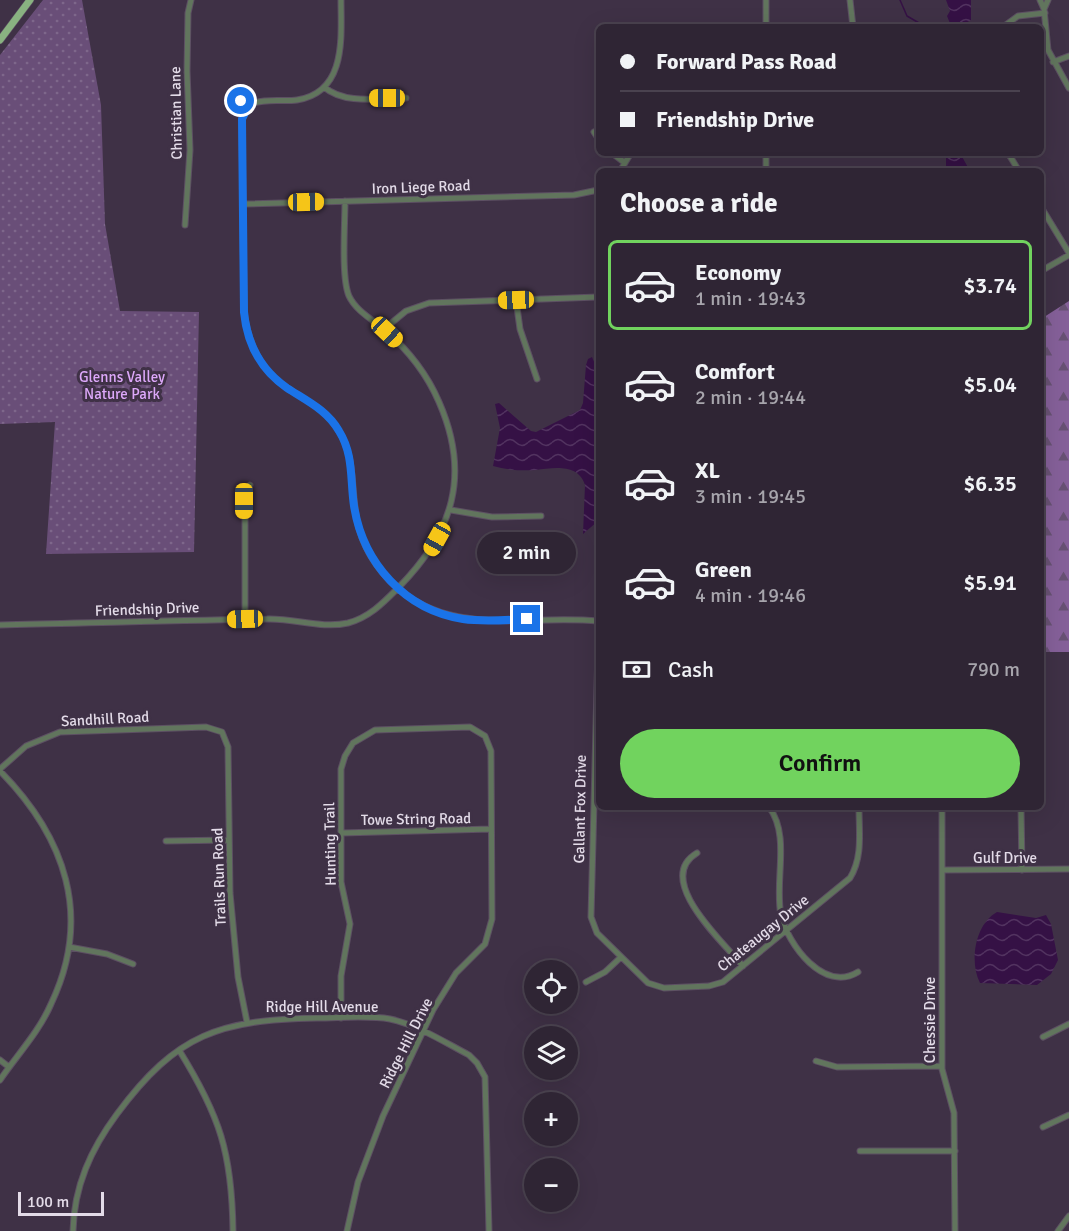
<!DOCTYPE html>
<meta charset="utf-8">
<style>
body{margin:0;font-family:Signika,sans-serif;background:#3b3140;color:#f1f3f6;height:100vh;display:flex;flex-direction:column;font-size:22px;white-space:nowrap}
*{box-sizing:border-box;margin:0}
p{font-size:20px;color:#a7a5ac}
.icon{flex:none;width:33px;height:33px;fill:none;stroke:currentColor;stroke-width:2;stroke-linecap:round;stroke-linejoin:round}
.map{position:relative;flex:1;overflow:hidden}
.drawer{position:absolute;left:596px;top:168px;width:448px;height:642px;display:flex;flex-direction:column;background:#2f2534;border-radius:9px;box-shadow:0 6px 24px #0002,0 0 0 2px #4a424f}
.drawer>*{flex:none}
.banner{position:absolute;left:596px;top:24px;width:448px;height:132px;border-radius:9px;box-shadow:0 6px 24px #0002,0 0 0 2px #4a424f;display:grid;align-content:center;height:132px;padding:0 24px;background:#2f2534}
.fabs{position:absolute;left:524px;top:960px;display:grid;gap:12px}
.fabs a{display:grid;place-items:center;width:54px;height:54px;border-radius:50%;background:#2f2534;box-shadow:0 6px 24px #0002,0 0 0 2px #4a424f;font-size:30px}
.scale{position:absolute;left:18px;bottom:15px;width:86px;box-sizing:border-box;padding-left:6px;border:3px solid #e3dbe8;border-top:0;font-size:16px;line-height:21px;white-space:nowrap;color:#e3dbe8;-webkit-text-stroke:4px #3f3146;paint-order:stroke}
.end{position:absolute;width:27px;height:27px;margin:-14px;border:8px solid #1a73e8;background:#fff;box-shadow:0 0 0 3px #fff}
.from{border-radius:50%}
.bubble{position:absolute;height:42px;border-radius:21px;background:#2f2534;box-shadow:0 6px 24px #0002,0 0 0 2px #4a424f;font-size:20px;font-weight:600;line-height:42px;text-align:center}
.car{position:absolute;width:18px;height:36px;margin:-18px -9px;border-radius:8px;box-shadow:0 0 4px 2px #0007;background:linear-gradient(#f5c518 24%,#345 0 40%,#f5c518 0 76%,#345 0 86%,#f5c518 0)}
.banner b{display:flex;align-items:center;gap:21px;height:57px;font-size:22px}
.banner b+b{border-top:2px solid #4a424f}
.banner i{width:15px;height:15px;background:#f1f3f6}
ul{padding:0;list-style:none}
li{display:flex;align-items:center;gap:18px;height:90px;margin:0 12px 9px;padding:0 12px;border:3px solid transparent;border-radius:9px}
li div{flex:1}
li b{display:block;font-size:22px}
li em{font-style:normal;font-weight:600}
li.selected{border-color:#71d35e}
li>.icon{width:54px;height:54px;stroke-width:1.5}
h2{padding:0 24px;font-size:27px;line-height:72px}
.pay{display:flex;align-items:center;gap:15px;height:66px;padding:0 24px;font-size:22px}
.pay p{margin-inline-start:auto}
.action{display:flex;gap:12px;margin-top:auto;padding:12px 24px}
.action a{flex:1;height:69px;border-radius:36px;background:#71d35e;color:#111;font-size:24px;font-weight:600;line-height:69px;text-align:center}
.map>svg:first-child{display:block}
.forest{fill:url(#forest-firs)}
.park{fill:url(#park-dots)}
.water{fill:url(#water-waves)}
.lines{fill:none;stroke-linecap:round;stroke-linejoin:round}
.stream{stroke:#351145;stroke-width:1.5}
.minor-casing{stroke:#5d5063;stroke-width:7}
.major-casing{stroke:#5d5063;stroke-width:8}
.minor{stroke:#61755d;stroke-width:5}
.major{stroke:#89b281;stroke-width:7}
.route{stroke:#1a73e8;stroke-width:8}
.labels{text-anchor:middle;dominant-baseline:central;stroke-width:6;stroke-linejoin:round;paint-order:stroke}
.street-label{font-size:15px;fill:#e3dbe8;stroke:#3f3146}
.park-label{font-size:15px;fill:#dda8fa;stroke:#3f3146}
</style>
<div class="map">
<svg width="1069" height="1231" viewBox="0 0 1069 1231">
<defs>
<pattern id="forest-firs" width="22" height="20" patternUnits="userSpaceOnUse" patternTransform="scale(1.5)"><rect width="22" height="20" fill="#856099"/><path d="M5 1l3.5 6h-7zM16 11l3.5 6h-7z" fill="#685274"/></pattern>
<pattern id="park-dots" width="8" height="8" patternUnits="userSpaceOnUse" patternTransform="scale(1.5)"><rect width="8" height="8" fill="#694e78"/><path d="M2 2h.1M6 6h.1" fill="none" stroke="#7e678b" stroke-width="1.8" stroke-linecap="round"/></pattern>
<pattern id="water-waves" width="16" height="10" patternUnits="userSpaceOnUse" patternTransform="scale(1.5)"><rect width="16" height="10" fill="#351145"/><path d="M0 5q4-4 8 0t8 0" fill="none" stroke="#523360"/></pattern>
</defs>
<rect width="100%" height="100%" fill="#3f3146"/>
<path class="forest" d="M1069 301V652H1041V319Z"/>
<path class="park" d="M43 0H82L101 105 105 224 120 311 199 312 194 552 46 554 55 422 0 424V55Z"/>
<path class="water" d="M946 0H971V20L959 27 951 26 947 16 950 11Z
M946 153H960L970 171H946Z
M592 357 598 371V521L583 534 585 485C578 463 553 468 536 470 523 471 506 470 493 466L500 428 495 404 499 403 531 431 536 432 580 410 583 403 586 365 588 359Z
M997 912 1036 918 1046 915 1051 924 1058 960 1051 974 1037 985 980 983C969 962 975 924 997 912Z"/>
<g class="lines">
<path class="stream" d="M900 0 907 16 926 27"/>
<g class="minor-casing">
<path id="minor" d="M341 0C341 37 347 92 297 100 283 102 265 98 251 104L245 109 242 119 244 312C248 343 260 370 287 388 307 401 327 410 339 431 358 462 349 499 360 532 366 551 377 568 391 582 447 639 527 614 598 621
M766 0V27
M850 0 853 27
M1040 0 1044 9 1048 50 1069 88
M1044 9 1048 0
M1003 27 1018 16 1045 13
M1053 62 1069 56
M324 87C345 105 380 98 406 98
M594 132 598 138
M612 153 625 163
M766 153V171
M1008 153 1019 171
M620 171 631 153
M243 204 574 195 598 190
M1041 207 1069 253
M185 225 190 150 187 71 188 13 191 0
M1041 271 1069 255
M516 300 520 329 537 379
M384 329 406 311 429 303 598 297
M451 510 492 517 541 516
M245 619V501L250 485
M0 625C89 623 178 620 267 619 295 618 321 629 348 623 370 617 384 602 399 587 453 532 471 475 439 402 427 374 408 350 385 330 373 320 356 311 349 296 341 277 345 224 345 201
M598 650 591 917 597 933 648 983 664 988 709 986 723 982 850 878C863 857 859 832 859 807
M0 769 26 746 60 732 206 727 222 732 228 747 230 893 238 977 247 1022
M0 771C65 837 93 916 51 1004 39 1032 17 1055 0 1080
M769 807C791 836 774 881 781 915 788 945 824 993 858 972
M942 807V1069L954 1113 955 1231
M1021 807 1022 870
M341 833 491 829
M166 841 229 840
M697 853C653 879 723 942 743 966
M942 870 1069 869
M69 947 107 954 133 964
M586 982 605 972 620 958
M341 1018V976L350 924 341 882V769L345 756 353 743 375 730 470 727 485 736 491 751 492 919 485 944 456 973 433 1010 383 1116 358 1182 347 1231
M1043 1037 1069 1024
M179 1050C220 1116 232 1153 233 1231
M0 1060 9 1067
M816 1061 837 1067 942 1066
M1043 1127 1069 1115
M860 1151H955
M73 1231C74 1186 91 1149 117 1114 177 1033 220 1020 317 1018 340 1018 367 1015 390 1019 418 1025 444 1042 469 1055L477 1063 485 1077 489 1231
M1058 1231 1069 1216"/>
</g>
<g class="major-casing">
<path id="major" d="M0 40 30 0"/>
</g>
<use href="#minor" class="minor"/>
<use href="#major" class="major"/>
</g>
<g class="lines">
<path class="route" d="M241 101 248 107 242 119 244 312C247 343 261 370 287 388 307 401 327 410 339 431 354 455 350 480 354 506 363 563 405 610 463 619 484 622 506 620 527 619"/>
</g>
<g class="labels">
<g class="street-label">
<text transform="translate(176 113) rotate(-91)">Christian Lane</text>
<text transform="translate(421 187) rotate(-2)">Iron Liege Road</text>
<text transform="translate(147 609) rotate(-2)">Friendship Drive</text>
<text transform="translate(105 719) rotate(-3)">Sandhill Road</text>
<text transform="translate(580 809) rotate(-89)">Gallant Fox Drive</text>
<text transform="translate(416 819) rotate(-1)">Towe String Road</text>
<text transform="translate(330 844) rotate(-91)">Hunting Trail</text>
<text x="1005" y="858">Gulf Drive</text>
<text transform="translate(219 877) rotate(-92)">Trails Run Road</text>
<text transform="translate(763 933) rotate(-39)">Chateaugay Drive</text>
<text x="322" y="1007">Ridge Hill Avenue</text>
<text transform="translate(930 1020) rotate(-90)">Chessie Drive</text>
<text transform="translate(406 1043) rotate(-63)">Ridge Hill Drive</text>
</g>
<g class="park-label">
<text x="122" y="377">Glenns Valley<tspan x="122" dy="17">Nature Park</tspan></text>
</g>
</g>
</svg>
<div class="fabs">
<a><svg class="icon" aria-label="locate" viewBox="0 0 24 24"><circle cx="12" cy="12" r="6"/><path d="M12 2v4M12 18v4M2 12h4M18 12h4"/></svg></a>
<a><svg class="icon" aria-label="layers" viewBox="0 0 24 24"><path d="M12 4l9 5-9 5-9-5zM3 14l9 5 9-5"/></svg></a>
<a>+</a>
<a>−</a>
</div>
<div class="scale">100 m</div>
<i class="end from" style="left:241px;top:101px"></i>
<i class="end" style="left:527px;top:619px"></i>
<div class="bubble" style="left:477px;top:532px;width:99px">2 min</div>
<i class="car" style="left:387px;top:98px;rotate:270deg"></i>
<i class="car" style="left:306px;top:202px;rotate:89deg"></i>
<i class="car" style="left:516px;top:300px;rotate:268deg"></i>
<i class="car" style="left:387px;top:332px;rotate:133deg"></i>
<i class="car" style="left:244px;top:501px;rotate:180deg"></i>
<i class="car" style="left:437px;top:539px;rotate:209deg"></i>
<i class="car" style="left:245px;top:619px;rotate:268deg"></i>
<div class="banner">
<b><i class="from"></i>Forward Pass Road</b>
<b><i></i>Friendship Drive</b>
</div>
<section class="drawer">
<h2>Choose a ride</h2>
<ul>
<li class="selected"><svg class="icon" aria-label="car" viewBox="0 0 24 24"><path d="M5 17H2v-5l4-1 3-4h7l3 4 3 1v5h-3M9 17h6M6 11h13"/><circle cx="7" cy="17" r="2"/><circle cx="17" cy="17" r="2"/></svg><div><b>Economy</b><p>1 min · 19:43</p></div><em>$3.74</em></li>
<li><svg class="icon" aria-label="car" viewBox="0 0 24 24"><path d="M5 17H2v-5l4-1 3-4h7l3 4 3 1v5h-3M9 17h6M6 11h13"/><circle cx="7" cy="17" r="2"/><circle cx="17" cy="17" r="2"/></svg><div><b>Comfort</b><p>2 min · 19:44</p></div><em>$5.04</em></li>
<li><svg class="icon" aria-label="car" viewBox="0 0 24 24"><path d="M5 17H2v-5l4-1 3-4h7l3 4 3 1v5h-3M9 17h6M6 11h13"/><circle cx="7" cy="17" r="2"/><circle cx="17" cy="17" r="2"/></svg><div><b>XL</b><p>3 min · 19:45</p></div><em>$6.35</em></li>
<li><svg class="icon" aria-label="car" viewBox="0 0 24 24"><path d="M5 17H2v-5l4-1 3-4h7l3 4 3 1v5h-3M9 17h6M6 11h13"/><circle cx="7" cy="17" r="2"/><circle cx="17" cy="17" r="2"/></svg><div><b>Green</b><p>4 min · 19:46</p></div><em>$5.91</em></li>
</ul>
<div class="pay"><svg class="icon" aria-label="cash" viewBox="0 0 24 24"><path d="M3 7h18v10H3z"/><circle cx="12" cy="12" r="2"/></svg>Cash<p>790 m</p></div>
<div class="action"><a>Confirm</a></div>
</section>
</div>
